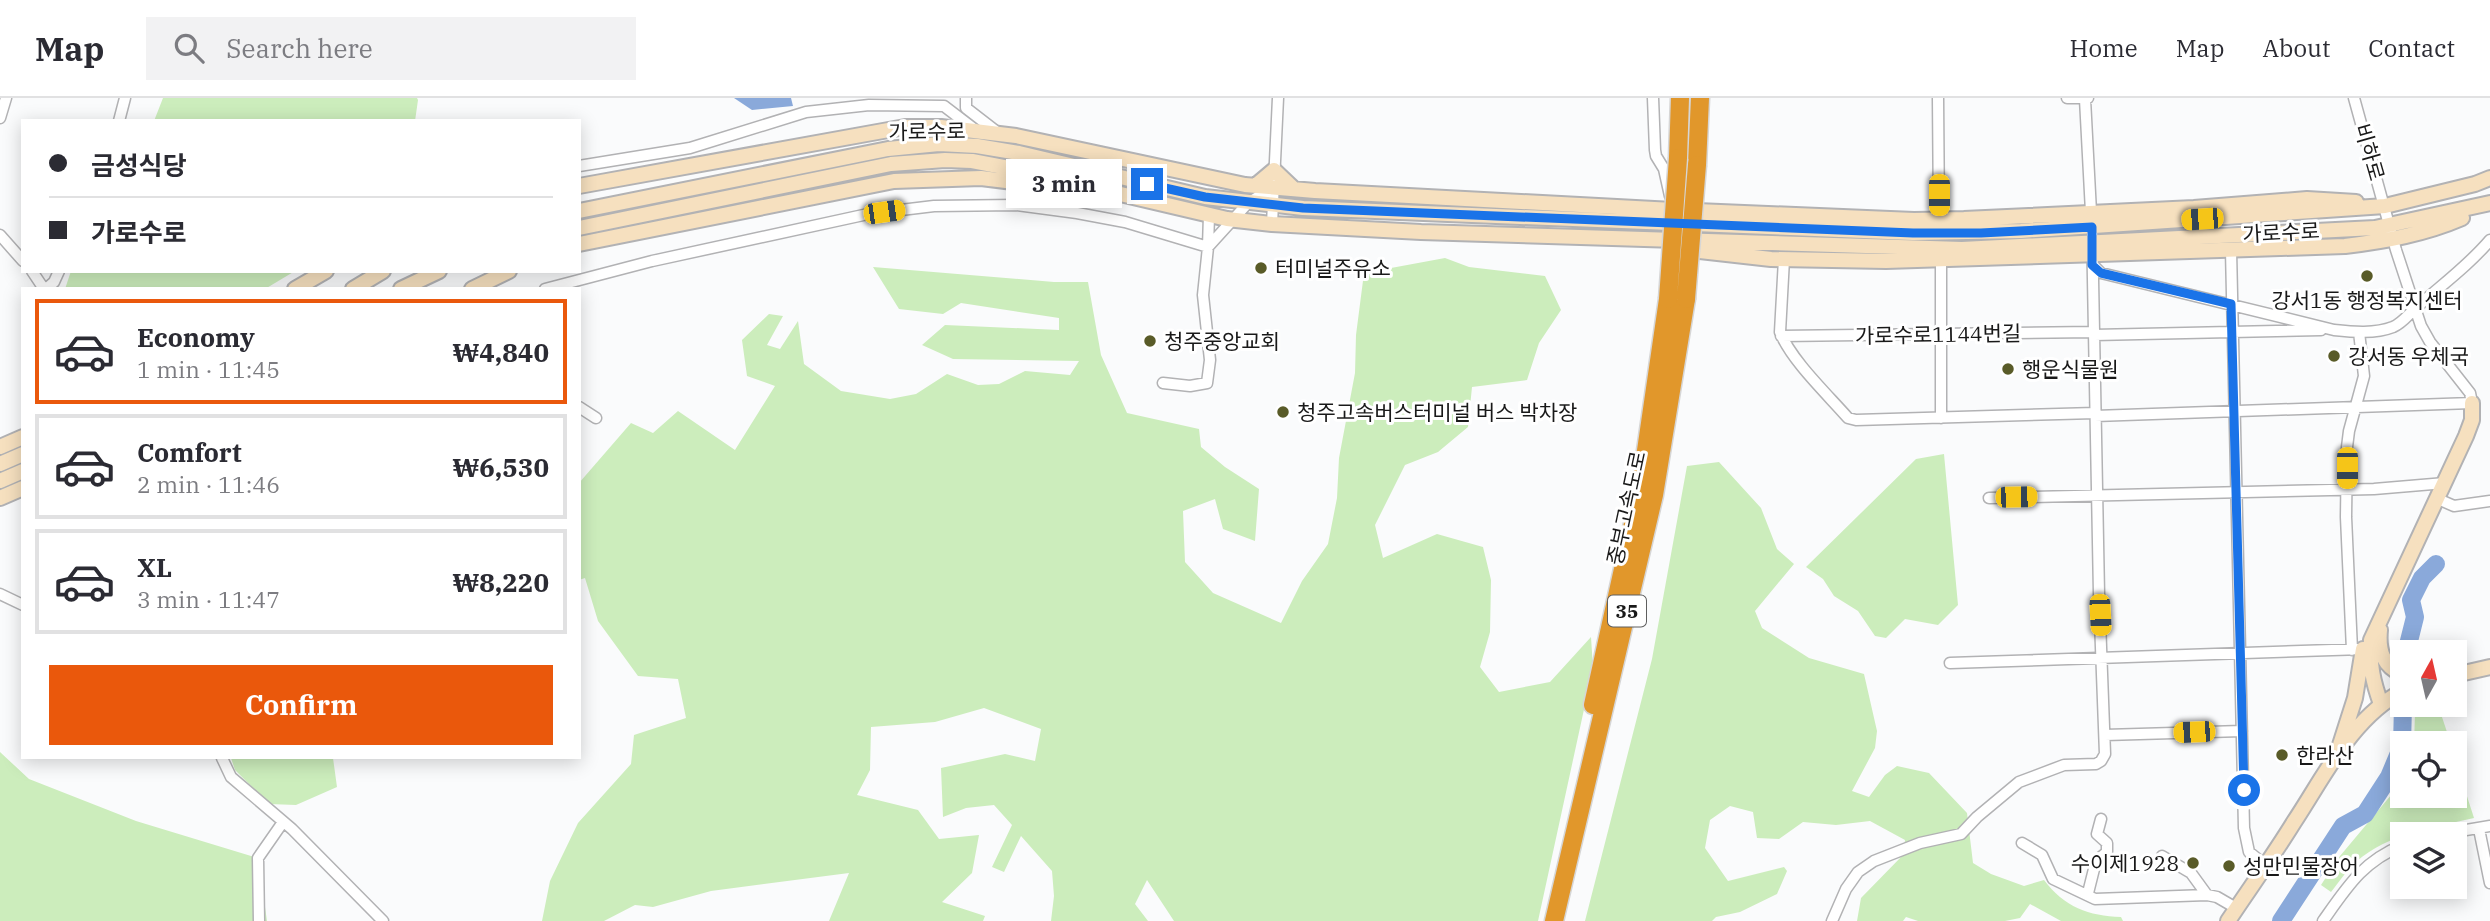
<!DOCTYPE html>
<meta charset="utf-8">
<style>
body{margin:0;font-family:"IBM Plex Serif","Noto Sans KR",serif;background:#f2f2f3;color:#2b2b33;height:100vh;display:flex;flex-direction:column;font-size:26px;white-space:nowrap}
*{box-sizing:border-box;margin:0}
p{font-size:23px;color:#7c7c81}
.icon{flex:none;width:38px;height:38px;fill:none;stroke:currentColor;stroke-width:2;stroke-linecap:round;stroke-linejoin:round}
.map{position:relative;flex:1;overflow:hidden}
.panel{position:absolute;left:21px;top:189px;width:560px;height:472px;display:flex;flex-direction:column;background:#fff;border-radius:0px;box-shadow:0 4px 18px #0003}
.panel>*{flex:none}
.top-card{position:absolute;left:21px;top:21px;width:560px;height:154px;border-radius:0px;box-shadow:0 4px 18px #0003;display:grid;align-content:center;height:154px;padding:0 28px;background:#fff}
.needle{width:46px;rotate:8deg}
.tools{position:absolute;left:2390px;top:542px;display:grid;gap:14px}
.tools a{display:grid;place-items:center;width:77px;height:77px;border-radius:0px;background:#fff;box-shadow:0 4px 18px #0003;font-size:35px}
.end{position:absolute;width:32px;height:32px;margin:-16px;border:9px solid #1a73e8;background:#fff;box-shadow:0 0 0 4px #fff}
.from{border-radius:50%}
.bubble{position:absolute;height:49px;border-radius:0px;background:#fff;box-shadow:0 4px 18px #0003;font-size:23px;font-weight:700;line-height:49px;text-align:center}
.car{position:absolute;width:21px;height:42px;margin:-21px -10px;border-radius:9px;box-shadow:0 0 5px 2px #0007;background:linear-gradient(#f5c518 24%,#345 0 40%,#f5c518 0 76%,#345 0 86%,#f5c518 0)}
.top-card b{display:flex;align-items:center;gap:24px;height:66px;font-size:26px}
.top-card b+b{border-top:2px solid #e1e1e2}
.top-card i{width:18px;height:18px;background:#2b2b33}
ul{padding:12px 0 0;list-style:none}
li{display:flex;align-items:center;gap:21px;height:105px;margin:0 14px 10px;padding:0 14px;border:4px solid #e1e1e2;border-radius:0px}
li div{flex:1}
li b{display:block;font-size:26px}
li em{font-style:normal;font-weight:700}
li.current{border-color:#ea580c}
li>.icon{width:63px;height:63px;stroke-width:1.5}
.primary-button{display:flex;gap:14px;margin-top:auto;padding:14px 28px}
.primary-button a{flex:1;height:80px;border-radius:0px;background:#ea580c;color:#fff;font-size:28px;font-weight:700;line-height:80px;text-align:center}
header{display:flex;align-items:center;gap:42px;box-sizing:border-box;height:98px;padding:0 35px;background:#fff;border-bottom:2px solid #e1e1e2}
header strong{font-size:33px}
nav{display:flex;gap:38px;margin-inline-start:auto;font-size:24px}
.search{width:490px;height:63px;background:#f2f2f3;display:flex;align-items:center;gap:18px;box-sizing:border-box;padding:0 24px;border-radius:0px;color:#7c7c81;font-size:26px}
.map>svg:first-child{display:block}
.green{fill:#ccedbc}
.water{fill:#8aa9da}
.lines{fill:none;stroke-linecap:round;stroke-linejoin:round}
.river{stroke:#8aa9da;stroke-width:18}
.street-casing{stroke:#b2b2b4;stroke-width:13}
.secondary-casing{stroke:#b2b2b4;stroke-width:18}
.highway-casing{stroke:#d6d6d6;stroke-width:21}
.street{stroke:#fff;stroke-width:10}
.secondary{stroke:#f6e0bf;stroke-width:14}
.highway{stroke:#e1972b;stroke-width:18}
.highway-bridge-casing{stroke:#d6d6d6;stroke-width:21;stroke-linecap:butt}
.highway-bridge{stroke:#e1972b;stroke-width:18}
.route{stroke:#1a73e8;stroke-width:9}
.poi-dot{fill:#595b28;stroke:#fff;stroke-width:2.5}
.labels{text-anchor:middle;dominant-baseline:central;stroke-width:6;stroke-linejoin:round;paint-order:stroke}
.shield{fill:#fff;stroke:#5e5e5e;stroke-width:2}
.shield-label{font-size:19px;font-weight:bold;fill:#191919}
.street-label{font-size:21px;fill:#191919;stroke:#fff}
.poi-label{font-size:21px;fill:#191919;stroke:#fff;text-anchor:start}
</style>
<header>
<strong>Map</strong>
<div class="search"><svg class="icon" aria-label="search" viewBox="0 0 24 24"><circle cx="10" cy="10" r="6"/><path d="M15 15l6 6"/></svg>Search here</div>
<nav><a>Home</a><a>Map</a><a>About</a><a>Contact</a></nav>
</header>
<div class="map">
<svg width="2490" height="823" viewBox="0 0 2490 823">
<rect width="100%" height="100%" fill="#fafbfc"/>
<path class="green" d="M163 0H417L418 2 415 23H154Z
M1445 160 1469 169 1545 178 1561 212 1539 245 1527 282 1472 289 1468 329 1438 354 1405 367 1375 427 1383 460 1437 436 1483 449 1491 482 1490 534 1480 569 1499 594 1550 584 1591 539 1593 570 1538 823H1174L1147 782 1135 806 1148 823H1051L1054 798 1052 773 1021 738 1004 774 992 769 1012 727 994 707 966 710 943 719 941 670 1005 656 1035 663 1041 631 984 610 935 624 871 629 870 672 857 697 918 712 939 741 979 737 972 775 942 804 985 818 983 823H829L849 775 711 793 653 809 635 807 604 823H542L550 783 578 725 631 666 634 637 686 620 678 581 638 578 598 523 585 480 579 482V385L631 325 653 335 678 313 735 352 775 288 747 278 742 242 769 216 783 218 767 247 780 251 798 223 804 266 841 293 890 301 916 296 947 276 978 287 999 286 1025 273 1070 277 1079 263 953 261 922 247 945 227 1059 232V220L961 205 943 216 899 211 873 169 1054 184H1088L1101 257 1127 315 1199 331 1201 349 1225 369 1259 391 1255 443 1223 431 1215 401 1183 413 1185 464 1213 495 1281 525 1302 483 1328 446 1337 400 1339 360 1355 275 1356 237 1364 175Z
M71 173H295L265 191H65Z
M1944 356 1958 507 1938 527 1905 521 1886 540 1875 538 1858 513 1834 498 1823 481 1806 469 1916 361Z
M1719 364 1761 410 1777 451 1794 466 1755 513 1762 530 1809 560 1864 576 1877 633 1875 650 1852 693 1869 699 1885 677 1897 668 1929 675 1967 715 1973 765 1991 776 2024 788 2044 782C2064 809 2089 818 2121 819L2123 823H2061L2030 806 2020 820 2005 823H1918L1906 819 1903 823H1857L1861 800 1903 757 1905 742 1870 723 1836 727 1803 724 1779 741 1757 740 1753 714 1730 708 1710 722 1705 750 1728 783 1784 769 1787 773 1777 796 1740 814 1716 819 1712 823H1585L1652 561 1687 368Z
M2435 607H2438L2451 646H2414L2415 615Z
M0 654 29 681 136 723 258 760 267 823H0Z
M231 660H333L337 689 296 707 269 706 235 672Z
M2455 661 2474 720C2432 730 2389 735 2356 764 2347 772 2339 784 2331 794L2321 787 2340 758 2397 690 2403 680V698H2455Z"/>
<path class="water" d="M734 0H791L793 8 752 12Z"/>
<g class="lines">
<path class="river" d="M2406 555 2415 519 2411 502 2422 480 2436 466
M2281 823 2343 728 2365 716 2389 679 2402 648 2403 607"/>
<g class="street-casing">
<path id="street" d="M966 0V10L997 34
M1653 0 1655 52 1656 58 1664 71 1670 98
M1938 0 1939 121
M2067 0H2088
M2085 1 2091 114
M0 20 6 0
M119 23 125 0
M579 68 690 50 806 14 869 7 944 8 974 31
M1272 126 1278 0
M0 137 23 163
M2231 152 2244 730 2249 754 2265 767
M1784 161 1780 234C1791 262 1827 296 1848 320L1856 322 2095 315
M1941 162V320
M2093 167 2101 175 2334 232C2353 234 2375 236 2393 229 2404 224 2409 215 2418 208 2443 186 2469 167 2490 142
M32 173 44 191
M46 191 54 184 59 173
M545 191 652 163 868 116 934 108 1016 107 1077 115 1125 124 1208 149 1209 117
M2094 237 2321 232
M1781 238 2094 234
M1163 285 1190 288 1207 285 1210 262 1203 197 1208 149 1248 105 1272 90
M579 309 596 320
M2095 318 2472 305 2470 295 2430 244 2421 228 2396 152 2354 0
M1989 400 2374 391 2445 385
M2438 401 2454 408 2490 403
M0 496 23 507
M2352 552 2346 419 2347 349 2349 333 2364 278 2359 234
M1950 565 2363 551
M2105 637 2242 633
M222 660 231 679 292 731 383 823
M2479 731 2490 785
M2437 737 2490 728
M2022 745 2042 757 2053 781 2095 801 2207 797 2217 799 2236 810
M2162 758 2191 775 2207 797
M2088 795 2096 763 2107 754V745L2097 736 2101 721
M259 823 258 760 283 724
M1832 823 1846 791 1858 774 1874 763 1920 745 1961 736 1977 719 2019 684 2064 667 2096 666 2101 663 2105 656 2099 496 2092 129
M2323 823C2347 789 2363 763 2403 747"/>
</g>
<g class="secondary-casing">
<path id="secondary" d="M579 88 905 29H941L1016 38 1245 87 1315 93 1673 112 1914 122 1964 121 2194 110 2307 101 2356 104
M1255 88 1274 72 1294 91
M579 113 888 51 939 46 977 48 1019 55 1205 99 1303 110 1913 135 2021 133 2385 108 2475 86 2490 80
M579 130 891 66 945 62 972 63 1014 71 1227 121 1272 126 1421 134 1962 151 2375 130 2490 105
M579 146 894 83 981 80 1054 89
M1682 151 1771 161 1886 163 2345 148C2386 143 2425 136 2462 120
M295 191 326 173
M353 191 383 173
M401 191 439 173
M472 191 509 173
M0 349 23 339
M0 366 23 356
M0 383 23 373
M0 400 23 390
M2380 532C2378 553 2383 568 2403 577
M2455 577 2490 569
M2381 606C2373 584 2369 566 2371 542L2466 338 2472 322V305
M2340 647 2355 600 2363 551
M2228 823C2250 790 2273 758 2294 724 2324 679 2352 619 2403 593"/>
</g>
<g class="highway-casing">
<path id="highway" d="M1678 60 1680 0
M1697 67 1700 0
M1593 607 1640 394 1668 201
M1554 823 1654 397 1686 201"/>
</g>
<use href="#street" class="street"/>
<use href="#secondary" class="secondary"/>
<use href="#highway" class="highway"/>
<g class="highway-bridge-casing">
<path id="highway-bridge" d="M1668 201 1678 60
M1686 201 1697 67"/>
</g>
<use href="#highway-bridge" class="highway-bridge"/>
</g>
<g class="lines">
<path class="route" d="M1147 86 1205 99 1303 110 1913 135H1981L2092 129V167L2101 175 2231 206 2244 692"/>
</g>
<g class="poi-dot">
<circle cx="1261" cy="170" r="7"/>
<circle cx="2367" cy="178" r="7"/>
<circle cx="1150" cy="243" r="7"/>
<circle cx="2334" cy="258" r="7"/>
<circle cx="2008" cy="271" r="7"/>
<circle cx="1283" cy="314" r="7"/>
<circle cx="2282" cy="657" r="7"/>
<circle cx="2193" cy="765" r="7"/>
<circle cx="2229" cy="768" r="7"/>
</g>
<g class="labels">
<rect class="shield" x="1608" y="497.5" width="38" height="31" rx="5"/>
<g class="shield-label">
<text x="1627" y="513">35</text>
</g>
<g class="street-label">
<text transform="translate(927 33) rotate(-1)">가로수로</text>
<text transform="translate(2370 54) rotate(74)">비하로</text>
<text transform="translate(2281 134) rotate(-3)">가로수로</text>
<text transform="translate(1938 236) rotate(-1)">가로수로1144번길</text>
<text transform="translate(1626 410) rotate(-78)">중부고속도로</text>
</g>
<g class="poi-label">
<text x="1275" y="170">터미널주유소</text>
<text x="2367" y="202" text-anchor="middle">강서1동 행정복지센터</text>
<text x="1164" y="243">청주중앙교회</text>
<text x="2348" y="258">강서동 우체국</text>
<text x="2022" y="271">행운식물원</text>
<text x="1297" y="314">청주고속버스터미널 버스 박차장</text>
<text x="2296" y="657">한라산</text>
<text x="2179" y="765" text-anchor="end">수이제1928</text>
<text x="2243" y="768">성만민물장어</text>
</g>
</g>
</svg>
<div class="tools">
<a><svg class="needle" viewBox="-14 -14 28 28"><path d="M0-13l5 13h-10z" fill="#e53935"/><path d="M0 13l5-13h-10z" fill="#7c7c81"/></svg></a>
<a><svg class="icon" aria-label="locate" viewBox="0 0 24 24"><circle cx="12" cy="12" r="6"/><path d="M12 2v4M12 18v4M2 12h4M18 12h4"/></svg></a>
<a><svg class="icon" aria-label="layers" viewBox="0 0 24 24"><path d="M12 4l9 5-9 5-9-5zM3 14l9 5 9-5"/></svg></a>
</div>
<i class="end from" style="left:2244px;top:692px"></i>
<i class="end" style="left:1147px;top:86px"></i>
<div class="bubble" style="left:1006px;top:61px;width:116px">3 min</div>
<i class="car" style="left:1939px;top:97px;rotate:180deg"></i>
<i class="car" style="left:884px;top:114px;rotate:82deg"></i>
<i class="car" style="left:2202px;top:121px;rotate:266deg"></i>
<i class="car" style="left:2347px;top:370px;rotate:180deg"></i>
<i class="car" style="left:2016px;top:399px;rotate:89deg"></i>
<i class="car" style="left:2100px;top:517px;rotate:177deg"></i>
<i class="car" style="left:2194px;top:634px;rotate:268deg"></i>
<div class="top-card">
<b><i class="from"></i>금성식당</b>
<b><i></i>가로수로</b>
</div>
<section class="panel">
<ul>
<li class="current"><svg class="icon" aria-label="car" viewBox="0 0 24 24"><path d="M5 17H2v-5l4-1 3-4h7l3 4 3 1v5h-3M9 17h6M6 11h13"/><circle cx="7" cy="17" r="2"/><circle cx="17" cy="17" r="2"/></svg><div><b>Economy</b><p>1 min · 11:45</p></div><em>₩4,840</em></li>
<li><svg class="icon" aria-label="car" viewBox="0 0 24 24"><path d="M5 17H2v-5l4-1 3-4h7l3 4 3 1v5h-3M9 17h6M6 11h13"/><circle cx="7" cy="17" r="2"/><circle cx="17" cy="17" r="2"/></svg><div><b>Comfort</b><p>2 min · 11:46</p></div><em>₩6,530</em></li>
<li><svg class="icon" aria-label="car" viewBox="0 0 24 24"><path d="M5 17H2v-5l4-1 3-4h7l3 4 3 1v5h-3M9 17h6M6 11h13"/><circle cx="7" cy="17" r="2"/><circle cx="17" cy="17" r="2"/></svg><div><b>XL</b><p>3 min · 11:47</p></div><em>₩8,220</em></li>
</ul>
<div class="primary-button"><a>Confirm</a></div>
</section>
</div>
